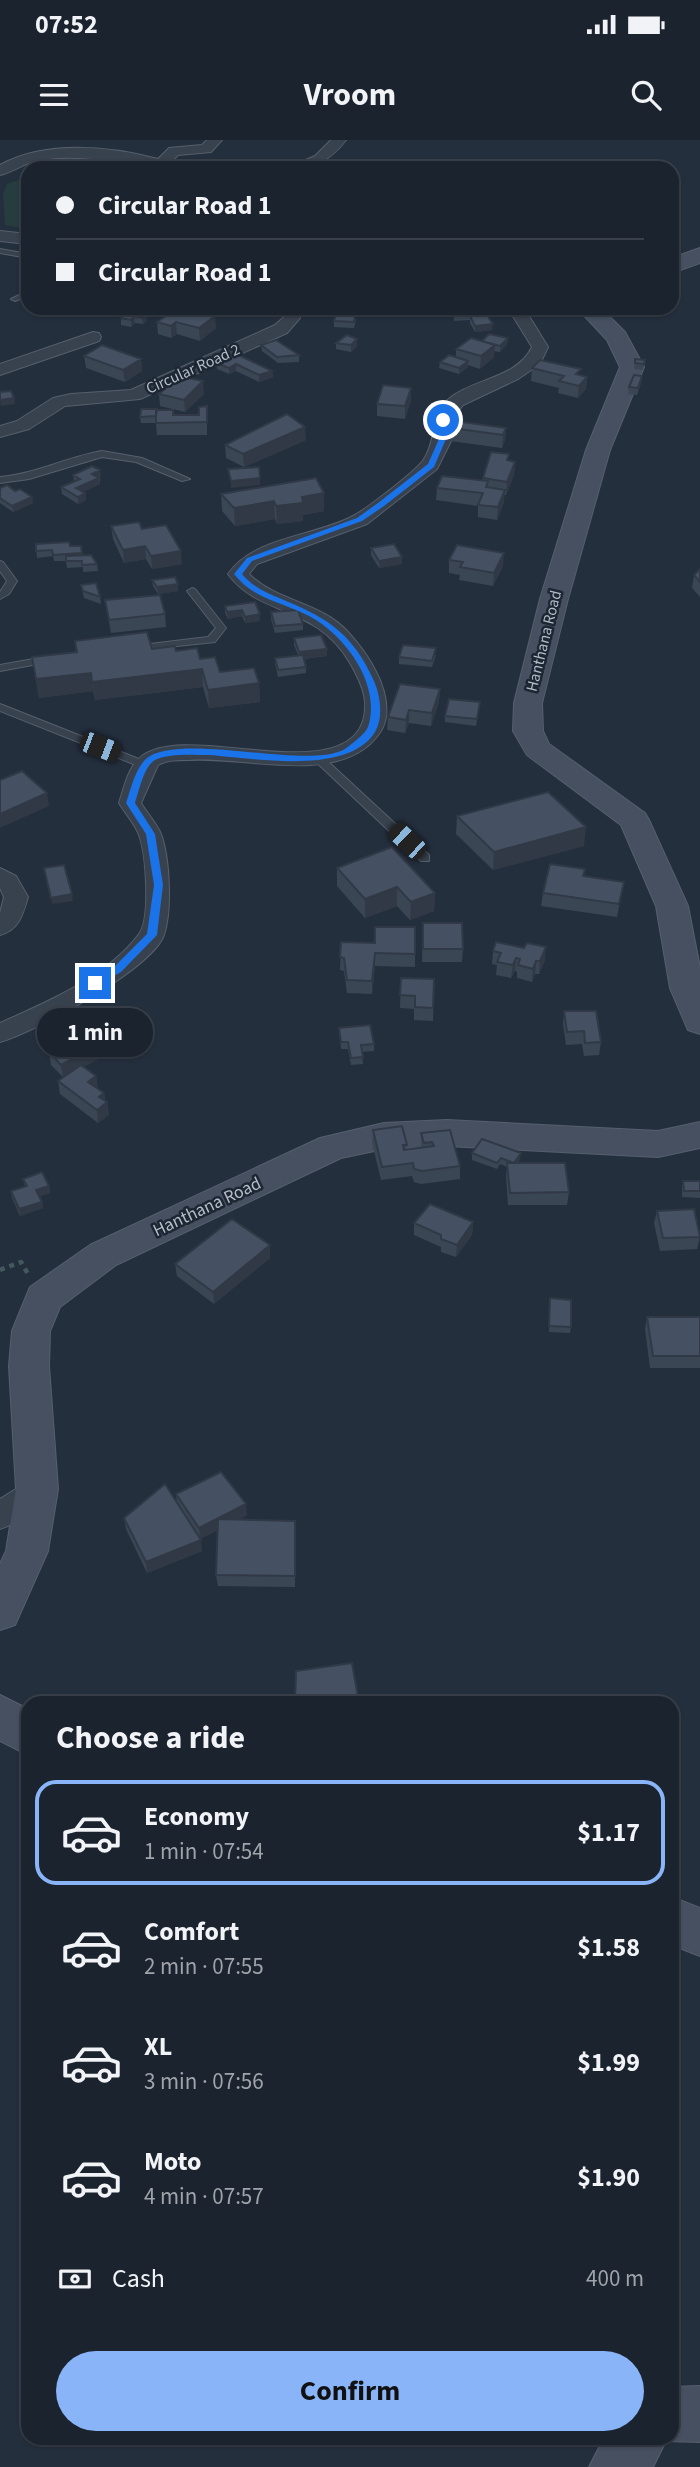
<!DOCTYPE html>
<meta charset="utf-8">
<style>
body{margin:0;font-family:"Source Sans 3",sans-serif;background:#282f3a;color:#f1f3f6;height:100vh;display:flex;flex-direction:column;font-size:26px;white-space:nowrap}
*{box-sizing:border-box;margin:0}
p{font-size:23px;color:#a0a4aa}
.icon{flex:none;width:38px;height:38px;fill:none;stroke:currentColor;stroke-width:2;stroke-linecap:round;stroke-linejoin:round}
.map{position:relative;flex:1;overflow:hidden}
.panel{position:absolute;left:21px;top:1556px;width:658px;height:749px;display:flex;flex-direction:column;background:#1b232e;border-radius:21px;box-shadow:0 2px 5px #0004,0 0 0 2px #39404a}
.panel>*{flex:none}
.guide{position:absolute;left:21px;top:21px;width:658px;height:154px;border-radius:21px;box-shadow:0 2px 5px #0004,0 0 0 2px #39404a;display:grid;align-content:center;height:154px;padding:0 35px;background:#1b232e}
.end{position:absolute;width:32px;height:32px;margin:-16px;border:9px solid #1a73e8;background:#fff;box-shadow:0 0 0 4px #fff}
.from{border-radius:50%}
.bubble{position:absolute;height:49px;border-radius:24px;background:#1b232e;box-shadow:0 2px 5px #0004,0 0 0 2px #39404a;font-size:23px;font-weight:700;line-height:49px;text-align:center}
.car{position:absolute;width:21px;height:42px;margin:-21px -10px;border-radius:9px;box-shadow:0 0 5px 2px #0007;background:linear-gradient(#222 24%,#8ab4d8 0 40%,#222 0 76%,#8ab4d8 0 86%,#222 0)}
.guide b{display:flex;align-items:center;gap:24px;height:66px;font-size:26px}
.guide b+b{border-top:2px solid #39404a}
.guide i{width:18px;height:18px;background:#f1f3f6}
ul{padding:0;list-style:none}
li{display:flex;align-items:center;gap:21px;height:105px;margin:0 14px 10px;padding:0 21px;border:4px solid transparent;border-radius:21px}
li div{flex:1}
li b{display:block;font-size:26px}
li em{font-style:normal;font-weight:700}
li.current{border-color:#8ab4f8}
li>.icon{width:63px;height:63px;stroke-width:1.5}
h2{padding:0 35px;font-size:32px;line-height:84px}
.pay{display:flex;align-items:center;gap:18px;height:77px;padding:0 35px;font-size:26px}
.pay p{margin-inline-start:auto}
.primary-button{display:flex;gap:14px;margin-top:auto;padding:14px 35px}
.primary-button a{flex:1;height:80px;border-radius:42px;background:#8ab4f8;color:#111;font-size:28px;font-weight:700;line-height:80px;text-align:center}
.status{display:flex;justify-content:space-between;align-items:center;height:49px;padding:0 35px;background:#1b232e;direction:ltr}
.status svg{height:19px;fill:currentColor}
header{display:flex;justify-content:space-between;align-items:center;height:91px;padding:0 35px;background:#1b232e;font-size:32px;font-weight:700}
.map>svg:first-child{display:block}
.green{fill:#263c3f}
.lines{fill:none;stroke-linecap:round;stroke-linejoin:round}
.lane-casing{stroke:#565f6c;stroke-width:2}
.street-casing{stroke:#565f6c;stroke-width:2}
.secondary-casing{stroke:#565f6c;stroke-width:2}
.path{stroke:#44595c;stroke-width:4.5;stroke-dasharray:5 5;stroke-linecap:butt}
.lane{fill:#38414e;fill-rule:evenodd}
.street{fill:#38414e;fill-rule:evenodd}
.secondary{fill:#465061;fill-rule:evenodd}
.wall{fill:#3b4654}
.shaded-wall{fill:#303945}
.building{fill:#455162;stroke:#303945;stroke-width:2}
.route{fill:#1a73e8}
.labels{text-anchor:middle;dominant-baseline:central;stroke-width:5;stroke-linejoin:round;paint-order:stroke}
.far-street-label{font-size:16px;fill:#b4bcc9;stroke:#1d2633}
.street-label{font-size:18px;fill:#b4bcc9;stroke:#1d2633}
</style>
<div class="status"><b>07:52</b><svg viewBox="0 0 49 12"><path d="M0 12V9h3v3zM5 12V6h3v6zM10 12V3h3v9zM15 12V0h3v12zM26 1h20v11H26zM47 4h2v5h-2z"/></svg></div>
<header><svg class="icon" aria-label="menu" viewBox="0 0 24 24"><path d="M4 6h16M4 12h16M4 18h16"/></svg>Vroom<svg class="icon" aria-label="search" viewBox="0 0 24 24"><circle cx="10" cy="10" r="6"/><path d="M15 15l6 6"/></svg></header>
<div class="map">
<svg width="700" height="2327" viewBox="0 0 700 2327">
<rect width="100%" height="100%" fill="#242f3e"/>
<path class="green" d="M28 37V89L5 85 3 55 7 44Z"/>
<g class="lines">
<g class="lane-casing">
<path id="lane" d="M0 109 28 114V118L0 113Z
M28 151V156L15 161 11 159Z
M102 311 142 318 190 339 182 341 136 322 102 317 29 339 0 343V337C36 334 67 317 102 311Z
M0 421 3 422 17 441 9 454 0 459V452L7 441 0 431Z
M192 448 195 449 226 488 215 502 129 511 128 509 133 506 208 497 216 488 187 451Z
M50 516 55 519 54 521 0 531V525Z
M0 564 149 623 150 625 145 628 141 627 0 571Z
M318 615 322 616 429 715V721H421L314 620V616Z"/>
</g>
<g class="street-casing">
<path id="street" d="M207 0H222L211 12 178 15 173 20 175 28C128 28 91 12 40 20 25 22 14 32 0 35V25C45 0 109 6 158 19L169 8 202 5Z
M331 0H346C329 22 314 28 287 28L315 16Z
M0 91 28 94V104L0 101Z
M283 168H299L300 178 287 193 140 259 65 266 29 289 0 297V286L17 281 53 258 71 254 131 250 275 185 284 177Z
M508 168H524L548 207 540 224 518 239 463 265 452 280V299L437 329 367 384 257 424 249 434C277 462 321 462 348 492 368 514 390 547 386 577 384 589 378 596 370 604 327 643 242 616 189 620 178 620 167 620 158 625L141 663C147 673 157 684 161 694 170 719 172 771 164 795 152 829 35 892 0 902V883C47 862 107 837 139 794 151 778 146 714 139 695 135 684 125 673 119 663 124 648 128 626 142 616 181 586 297 631 346 602 361 593 366 579 365 562 364 548 357 535 350 523 316 464 259 477 228 434 255 396 314 397 353 376 365 370 419 329 424 319 437 299 431 273 451 257 476 238 517 238 532 207Z
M93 192 99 193 101 197 99 201 0 235V224Z
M0 728 16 736 28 757C23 774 19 790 0 795V773L4 757 0 748Z
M37 1336 48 1340 52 1349C44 1366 18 1383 0 1389V1359Z"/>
</g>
<g class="secondary-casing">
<path id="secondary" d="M700 108V123L672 133V118Z
M577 168H601L625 192 644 227 610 310 568 459 542 563 543 591 549 604 645 673 649 680 688 766 700 828V894L688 890 670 848 656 766 621 685 527 615 513 591 514 563 540 459 586 310 620 227 607 200Z
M447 980 658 991 700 982V1008L658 1017 447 1006 384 1009 341 1018 116 1125 60 1167 50 1191 49 1226 58 1349 48 1411 15 1485 0 1490V1424L6 1411 16 1349 9 1226 12 1191 30 1147 90 1105 320 998 384 983Z
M0 1555 28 1569V1615L0 1601Z
M672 1757 700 1768V1816L672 1805Z
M700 2246V2302L666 2301 653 2327H589L604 2298H672V2247Z"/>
</g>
<path class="path" d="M0 1130 21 1122 28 1134"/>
<use href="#lane" class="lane"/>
<use href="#street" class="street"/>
<use href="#secondary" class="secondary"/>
</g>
<path class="wall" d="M117 168H129L127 171H120Z
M170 168H189V169L216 188 200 201 177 194 171 198 158 194 157 182 174 170Z
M453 168H484L477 169 478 176 492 190 475 192 470 183V180L454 181Z
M128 170 147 180 143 184 135 183 131 187 121 185V178Z
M356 179 354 188 334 187V181Z
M508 198 507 204 500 212 494 211V217L480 229 468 225V227L459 234 439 228 440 222 456 217V209L482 201Z
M336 203 357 206 351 212 336 209Z
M261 205 299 215V222L278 223 262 211Z
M234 213 272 231 273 237 259 242 236 231 229 234 217 229 216 223Z
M84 216 141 219 142 231 125 242 86 228Z
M635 219 645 220 643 230 634 229Z
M532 228 587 237 586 249 578 258 558 253 559 248 531 241Z
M642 236 641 243 637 255 628 254 629 247Z
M411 248V260L405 279 377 276V264Z
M159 254H204L185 272 160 266Z
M207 266V295H157L156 283H141L140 277 157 270H173L174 275H199Z
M451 288H506L505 300 502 308 450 301Z
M306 300 244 327 226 318 225 305Z
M509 314 508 320 515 322 514 335 506 355H504V362L497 380 478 377V366L436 360 437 348 482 341 483 338Z
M100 330V344L83 352 85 353 86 360 78 364 62 354 61 347 74 341 73 335Z
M0 348 33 363 13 372 0 363Z
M324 353V371L303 375V381L277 384 275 379 235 386 222 371 221 354Z
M111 386 142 389 182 424 152 429 146 419 124 423 113 399Z
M36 404 70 406H81L82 415 97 424 98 431 83 432V427L67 428 66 421H54L53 416 37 418Z
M371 408 402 417V424L379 428 371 415Z
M449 420 503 426 493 446 459 440 460 435 449 433Z
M700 429V457L692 448 694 435Z
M152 440 178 444V451L158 454 153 446Z
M81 445 100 457 101 464 84 458Z
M105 460 165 474 166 487 111 493Z
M225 466 260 474V481L245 483 242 476 228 479 225 473Z
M271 472 303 484V490L275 493 271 479Z
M294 498 327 509V516L304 519 306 527V533L278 537 275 524V518L298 515 294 505Z
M75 501 176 511 200 519 220 532 259 543 260 562 209 568 203 547 95 560 93 551 39 558 32 517 76 512Z
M436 515 432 527 399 524V517Z
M440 549 439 562 431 586 409 583 405 593 387 590 388 577Z
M480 562 476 586 445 582V576Z
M457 676 584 706 493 730 456 694Z
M337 728 435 753 434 771 410 780 397 766 365 778 337 746Z
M584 737 624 742 617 777 541 766 543 753Z
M423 783 463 809 462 822H422Z
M341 802 415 814V827L375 826 372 854 347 853 344 831 340 830Z
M493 811 545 820 539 834H535L532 842 517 838V832L515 831 511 838 496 835 497 825 492 824Z
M401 838 434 839 433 881 414 880V869L400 868Z
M564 871 601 902 599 915 584 916 582 904 566 905 563 884Z
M104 881 105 887 93 894 96 896 97 903 95 904 97 906 98 919 83 927 96 936 98 949 104 953 105 961 107 962 109 975 98 983 60 954 58 941 63 937 51 925 49 912 57 908 54 895Z
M339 888 374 904V911L362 912 363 924 351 925 348 909H341Z
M373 990 407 1005 406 1010 421 1008V993L460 1026V1039L421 1044 414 1042 412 1036 381 1040 372 1003Z
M472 1013 520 1019 518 1023 569 1052 567 1065H508L506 1036 507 1027 500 1024 497 1029 472 1020Z
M23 1039 49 1046 50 1053 39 1056 43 1068 20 1076 12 1058 11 1051 25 1047Z
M683 1041H700V1058L682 1057V1047Z
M657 1071 700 1097 697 1109 660 1111 654 1083Z
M473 1082 472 1095 456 1117 441 1112V1107L414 1095V1083Z
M270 1118 214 1164 177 1136 175 1124Z
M550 1158 571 1187 570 1193 549 1192Z
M647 1177H700V1228H650L645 1189Z
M176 1354 247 1375 238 1380 295 1381V1447L218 1446 216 1435 218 1390 200 1399 202 1411 147 1433 126 1389 124 1378 177 1363Z"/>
<path class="shaded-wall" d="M146 173 147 180 143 184 142 178Z
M134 176 135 183 131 187V180Z
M215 176 216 188 200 201 199 188Z
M176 182 177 194 171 198V186Z
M493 184 492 190 475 192V186Z
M508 198 507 204 500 212V206Z
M357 199V206L351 212V205Z
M495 205 494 217 480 229 481 216Z
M141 219 142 231 125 242 123 230Z
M468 221V227L459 234V228Z
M236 224V231L229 234V228Z
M272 231 273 237 259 242V235Z
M587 237 586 249 578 258 579 246Z
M203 241 204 254 185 272 184 260Z
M411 248V260L405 279V266Z
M14 258 15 264 1 266 0 260Z
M305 287 306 300 244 327 243 314Z
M506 288 505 300 502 308 503 295Z
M515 322 514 335 506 355 507 342Z
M100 330 101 337 93 340 92 334Z
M99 338 100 344 77 355 76 348Z
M260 338V345L231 348V341Z
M505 350 504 362 497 380 498 367Z
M85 353 86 360 78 364V357Z
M324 353V371L303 375V381L277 384 276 366 302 357Z
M32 357 33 363 13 372 12 366Z
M274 361 275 379 235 386 234 368Z
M145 406 146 419 124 423 123 410Z
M181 411 182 424 152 429 151 416Z
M504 413 503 426 493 446 494 433Z
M402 417V424L379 428V421Z
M178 444V451L158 454 157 447Z
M242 470V476L228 479 227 472Z
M260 474V481L245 483V477Z
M327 509V516L300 519 299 512Z
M202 529 203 547 95 560 92 542Z
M91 533 93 551 39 558 36 539Z
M259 543 260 562 209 568 208 550Z
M440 549 439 562 431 586 432 573Z
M409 570V583L405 593 406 580Z
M47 653 49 666 0 688V674Z
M586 687 584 706 493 730 494 712Z
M397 747V766L365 778V759Z
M435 753 434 771 410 780 411 762Z
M72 754 73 761 52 764 51 758Z
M546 807 545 820 539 834 540 821Z
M375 813V826L372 854V841Z
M516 818 515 831 511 838 513 825Z
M536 821 535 834 532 842 533 829Z
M104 881 105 887 89 896 88 889Z
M96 896 97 903 87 908 86 901Z
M97 906 98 919 63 937 61 925Z
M96 936 98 949 88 942Z
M104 953 105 964 107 962 109 975 98 983 97 970 99 957Z
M521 1013 520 1019 514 1029V1023Z
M49 1046 50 1053 38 1057 36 1050Z
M42 1062 43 1068 20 1076 19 1069Z
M473 1082 472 1095 456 1117 457 1105Z
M270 1105V1118L214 1164 213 1152Z
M246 1364 247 1375 200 1399 199 1388Z
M201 1400 202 1411 147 1433 146 1422Z"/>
<path class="building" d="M177 168H185L215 176 199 188 176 182 171 186 157 182Z
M453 168H477L478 174 454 175Z
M128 170 146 173 142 178 134 176 131 180 121 178Z
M336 171 356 172 354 182 334 181Z
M487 175 493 184 475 186 470 176Z
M489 194 508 198 500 206 482 201Z
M347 195 357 199 351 205 336 203Z
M471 198 495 205 481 216 456 209Z
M276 200 299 215 277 217 261 205Z
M102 205 141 219 123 230 84 216Z
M234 213 272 231 259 235 236 224 229 228 216 223Z
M449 215 468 221 459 228 440 222Z
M635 219 645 220 644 224 635 223Z
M540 220 581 229 576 234 587 237 579 246 559 241 564 236 532 228Z
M634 235 642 236 638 248 629 247Z
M179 236 203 241 184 260 159 254Z
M383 245 411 248 405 266 377 264Z
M11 251 14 258 0 260V252Z
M207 266V282L156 283V270H173V275H199V267Z
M141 269H157L156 276 140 277Z
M287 274 305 287 243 314 225 305Z
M455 281 506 288 503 295 451 288Z
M491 312 509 314 507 320 515 322 507 342 483 338Z
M92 326 100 330 92 334 99 338 76 348 85 353 78 357 61 347 80 339 73 335Z
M259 327 260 338 231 341 228 329Z
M442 336 488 341 486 347 505 350 498 367 478 365 483 353 437 348Z
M316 338 324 353 302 357 303 363 276 366 274 361 234 368 221 354Z
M7 345 15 351 20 349 32 357 12 366 0 358V348Z
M139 382 142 389 166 385 181 411 151 416 145 406 123 410 111 386Z
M69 402 70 406H81L82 413 53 415 52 410 36 411V404Z
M394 404 402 417 379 421 371 408Z
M457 405 504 413 494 433 460 427 463 422 449 420Z
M91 415 97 424 82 425V421H66V416Z
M700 429V442L694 435Z
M175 437 178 444 157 447 152 440Z
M96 443 100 457 83 451 81 445Z
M160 455 165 474 109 480 105 460Z
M255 462 260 474 245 477 242 470 227 472 225 466Z
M298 470 303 484 275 486 271 472Z
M147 492 152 509 175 506 176 511 197 508 200 519 215 517 220 532 254 528 259 543 208 550 202 529 92 542 91 533 36 539 32 517 77 512 75 501Z
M321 495 327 509 299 512 294 498Z
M403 505 436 508 432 521 399 517Z
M303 515 306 527 278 530 275 518Z
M400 544 440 549 432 573 409 570 406 580 388 577Z
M449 559 480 562 477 579 445 576Z
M22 631 47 653 0 674V640Z
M548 652 586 687 494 712 457 676Z
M392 707 435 753 411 762 397 747 365 759 337 728Z
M550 724 585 729 583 736 624 742 619 764 543 753Z
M64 725 72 754 51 758 44 728Z
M423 783H462L463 809H423Z
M375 787H415V814L375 813 372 841 347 840 344 818 340 817 341 802 375 803Z
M496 802 524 808 527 803 546 807 540 821H536L533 829 518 825 520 819 516 818 513 825 497 822 501 813 493 811Z
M401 838 434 839 433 868 415 867V856L400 855Z
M564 871H596L601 902 585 903 584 891 567 892Z
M96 872 104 881 88 889 96 896 90 899 75 884 71 886 70 885Z
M75 884 97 906 61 925 49 912 64 904 54 895Z
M370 885 374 904 361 905 363 917 351 918 348 902H341L339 888Z
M81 925 96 936 88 942 104 953 99 957 107 962 97 970 58 941Z
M402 986 407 1005H403L404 1010 434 1006 432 1002 424 1003 421 993 450 990 460 1026 422 1031 414 1029 413 1023 382 1027 373 990Z
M482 999 521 1013 514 1023 501 1018 497 1023 472 1013Z
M507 1023H565L569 1052 510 1053Z
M42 1032 49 1046 36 1050 42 1062 19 1069 11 1051 27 1046 23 1039Z
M683 1041H700V1051H684Z
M430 1064 473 1082 457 1105 441 1099V1095L414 1083Z
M694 1069 700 1097 663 1098 657 1071Z
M232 1079 270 1105 213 1152 175 1124Z
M550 1158 571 1160V1187L549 1186Z
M647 1177H700V1216H653Z
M221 1332 246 1364 199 1388 176 1354Z
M165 1344 201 1400 146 1422 124 1378Z
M218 1379 295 1381V1436L216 1435Z
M352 1523 359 1563H295L296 1531Z"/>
<path class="route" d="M440 278 446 280V299L434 327 384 366 362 381 252 421 242 434C255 449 269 454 286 461 330 479 354 496 374 541 380 555 384 577 375 592 348 636 253 618 208 615 193 615 169 613 155 620 144 626 139 651 135 663L155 694 163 745 157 795 121 832 98 845H91V841L114 827 147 794 154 745 146 694 126 663C131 649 136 624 150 616 190 593 320 633 349 606 355 601 365 594 368 587 381 547 349 501 316 480 287 462 256 462 234 434L247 418 357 378 378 363 428 324 439 299Z"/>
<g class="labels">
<g class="far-street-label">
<text transform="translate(193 229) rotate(-24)">Circular Road 2</text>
<text transform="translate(544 501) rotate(-76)">Hanthana Road</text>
</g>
<g class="street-label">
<text transform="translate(207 1067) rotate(-25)">Hanthana Road</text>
</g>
</g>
</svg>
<i class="end from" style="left:443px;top:280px"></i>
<i class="end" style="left:95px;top:843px"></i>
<div class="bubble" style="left:37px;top:868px;width:116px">1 min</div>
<i class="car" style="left:100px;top:607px;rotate:111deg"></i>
<i class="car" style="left:407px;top:701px;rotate:313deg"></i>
<div class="guide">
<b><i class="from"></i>Circular Road 1</b>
<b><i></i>Circular Road 1</b>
</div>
<section class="panel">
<h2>Choose a ride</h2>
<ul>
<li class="current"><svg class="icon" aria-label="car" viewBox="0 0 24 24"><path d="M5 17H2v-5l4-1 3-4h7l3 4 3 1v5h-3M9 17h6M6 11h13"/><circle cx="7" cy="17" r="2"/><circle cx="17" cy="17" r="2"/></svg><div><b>Economy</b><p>1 min · 07:54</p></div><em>$1.17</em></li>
<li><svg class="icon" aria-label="car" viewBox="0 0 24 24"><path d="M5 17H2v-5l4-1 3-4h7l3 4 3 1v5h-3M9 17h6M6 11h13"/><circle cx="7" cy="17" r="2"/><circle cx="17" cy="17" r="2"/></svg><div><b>Comfort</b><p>2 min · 07:55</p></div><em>$1.58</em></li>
<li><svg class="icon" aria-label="car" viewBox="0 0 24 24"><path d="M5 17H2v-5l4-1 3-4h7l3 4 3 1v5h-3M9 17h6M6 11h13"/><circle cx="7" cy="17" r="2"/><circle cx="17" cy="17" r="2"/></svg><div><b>XL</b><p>3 min · 07:56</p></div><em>$1.99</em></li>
<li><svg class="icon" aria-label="car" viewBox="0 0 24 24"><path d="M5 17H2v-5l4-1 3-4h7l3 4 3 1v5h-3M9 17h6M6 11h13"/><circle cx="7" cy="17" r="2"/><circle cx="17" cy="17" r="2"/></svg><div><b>Moto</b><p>4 min · 07:57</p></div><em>$1.90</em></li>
</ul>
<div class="pay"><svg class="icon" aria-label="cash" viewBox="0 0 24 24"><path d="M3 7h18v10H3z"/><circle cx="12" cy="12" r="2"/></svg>Cash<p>400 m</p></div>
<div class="primary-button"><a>Confirm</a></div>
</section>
</div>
